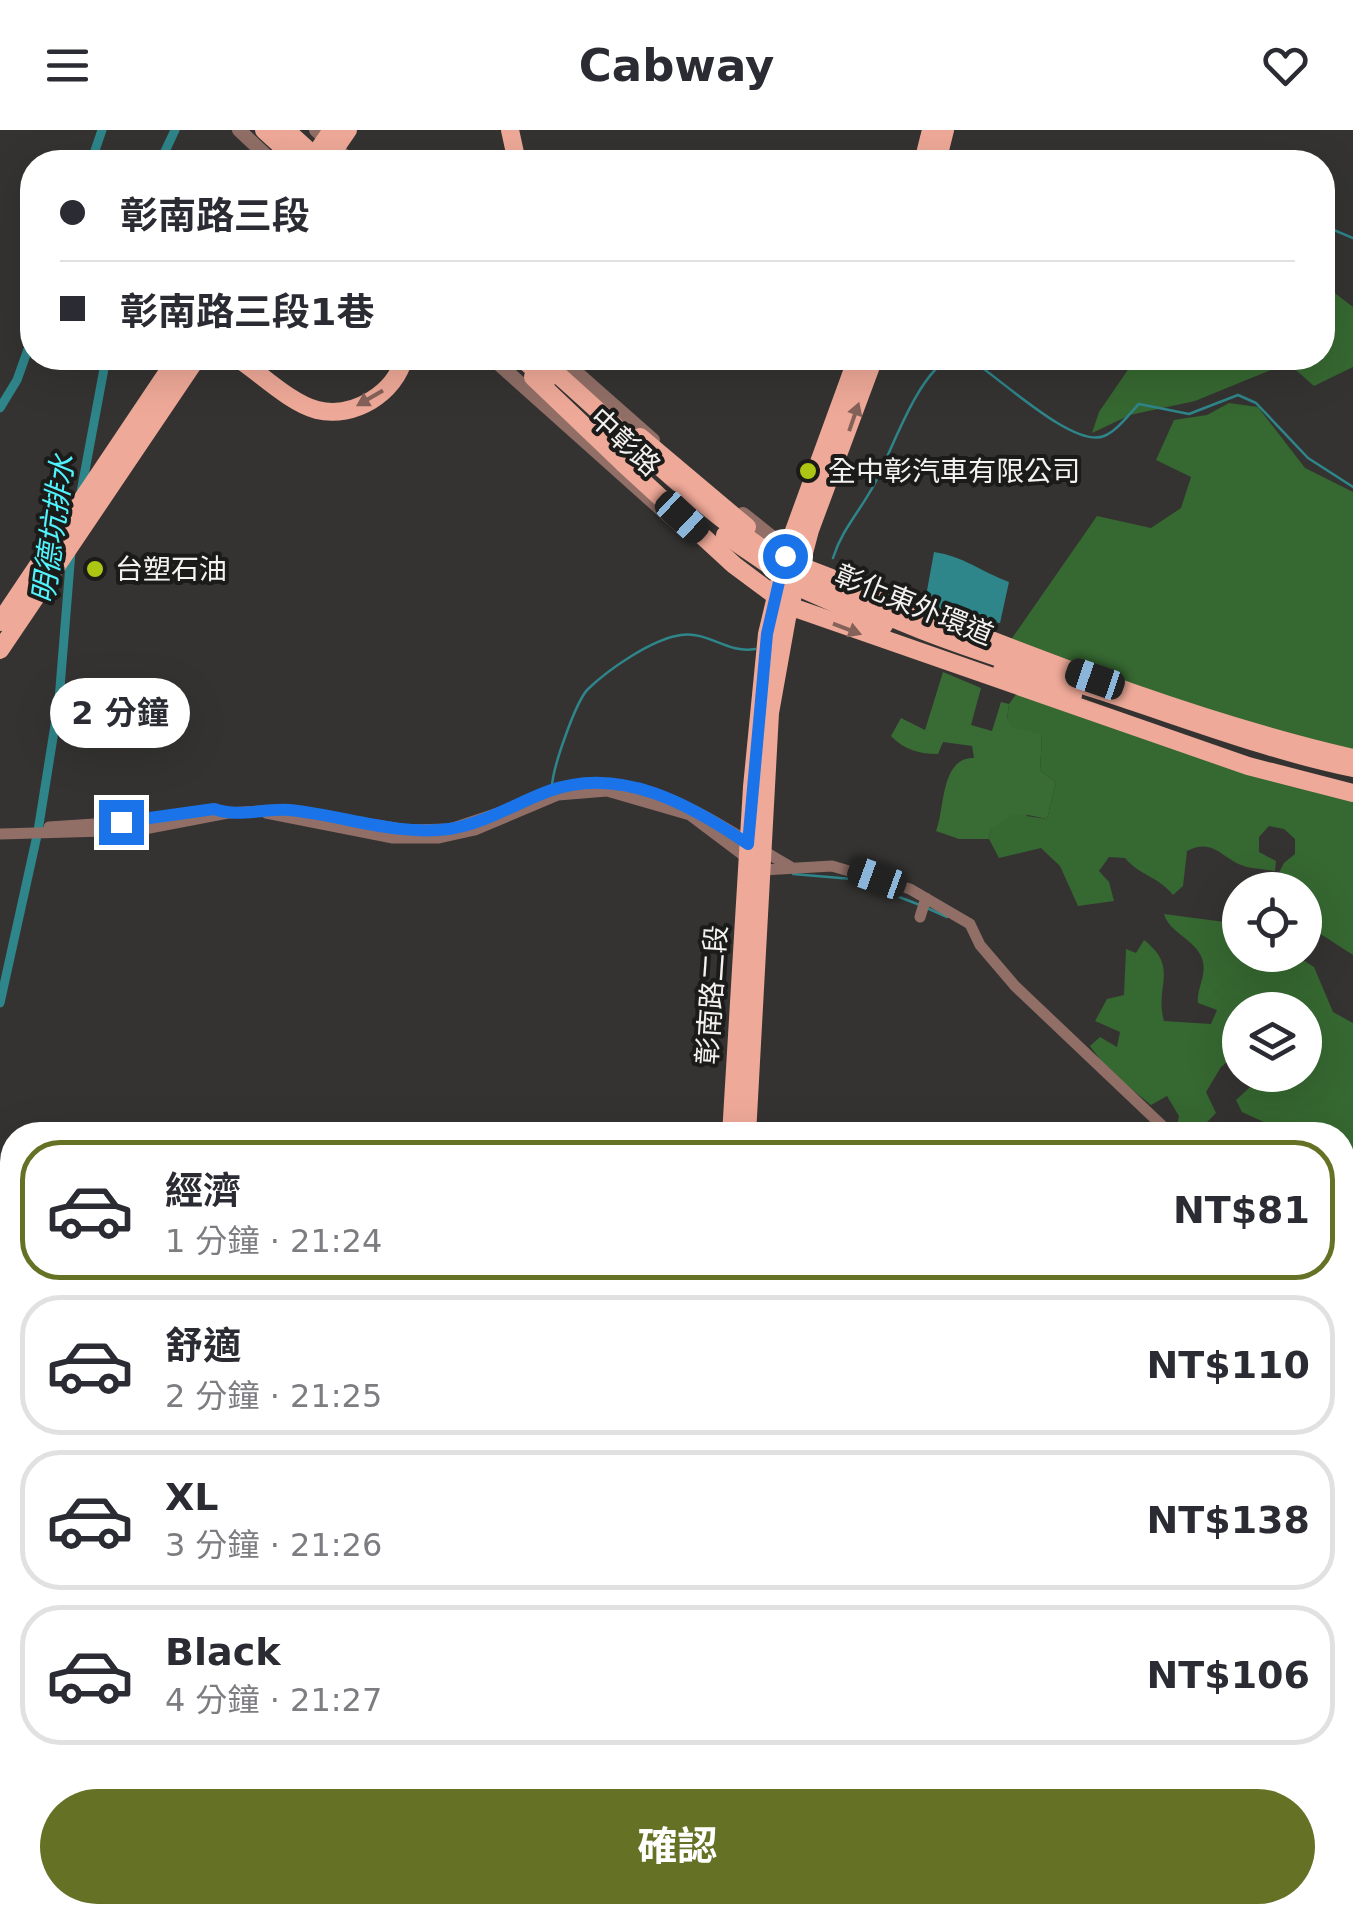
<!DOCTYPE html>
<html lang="zh-TW">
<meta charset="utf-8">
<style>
body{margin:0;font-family:"DejaVu Sans","Noto Sans TC",sans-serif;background:#f7f7f7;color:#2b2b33;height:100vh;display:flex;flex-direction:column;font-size:38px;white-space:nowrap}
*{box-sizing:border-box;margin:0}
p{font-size:32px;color:#7c7c81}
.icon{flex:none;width:55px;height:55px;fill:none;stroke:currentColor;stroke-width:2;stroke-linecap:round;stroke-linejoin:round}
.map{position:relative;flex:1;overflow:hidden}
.drawer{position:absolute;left:0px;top:992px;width:1355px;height:802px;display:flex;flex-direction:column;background:#fff;border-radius:40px 40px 0 0;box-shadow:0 10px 40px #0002}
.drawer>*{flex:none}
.guide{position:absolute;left:20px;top:20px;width:1315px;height:220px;border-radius:40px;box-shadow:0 10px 40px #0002;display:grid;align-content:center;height:220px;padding:0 40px;background:#fff}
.controls{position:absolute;left:1222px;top:742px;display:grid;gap:20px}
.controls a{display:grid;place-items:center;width:100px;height:100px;border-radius:50%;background:#fff;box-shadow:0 10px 40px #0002;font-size:50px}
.end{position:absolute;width:45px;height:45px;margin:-22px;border:12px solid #1a73e8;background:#fff;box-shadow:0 0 0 5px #fff}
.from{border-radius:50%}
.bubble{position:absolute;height:70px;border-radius:35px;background:#fff;box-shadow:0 10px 40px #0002;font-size:32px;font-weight:700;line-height:70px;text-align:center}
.car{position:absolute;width:30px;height:60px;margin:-30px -15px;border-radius:12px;box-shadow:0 0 8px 2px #0007;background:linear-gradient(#222 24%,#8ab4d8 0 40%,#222 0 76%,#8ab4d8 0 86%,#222 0)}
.guide b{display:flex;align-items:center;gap:35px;height:95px;font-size:38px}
.guide b+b{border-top:2px solid #e1e1e2}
.guide i{width:25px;height:25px;background:#2b2b33}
ul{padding:18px 0 0;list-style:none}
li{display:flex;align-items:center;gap:30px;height:140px;margin:0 20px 15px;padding:0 20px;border:5px solid #e1e1e2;border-radius:40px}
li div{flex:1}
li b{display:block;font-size:38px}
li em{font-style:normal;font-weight:700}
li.active{border-color:#657125}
li>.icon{width:90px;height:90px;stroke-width:1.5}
.button{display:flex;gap:20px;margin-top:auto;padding:20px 40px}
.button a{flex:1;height:115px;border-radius:60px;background:#657125;color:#fff;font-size:40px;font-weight:700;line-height:115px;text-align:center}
header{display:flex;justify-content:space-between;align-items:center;height:130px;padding:0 40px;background:#fff;font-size:45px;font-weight:700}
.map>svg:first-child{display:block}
.built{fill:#3d3a32}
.green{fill:#396b34}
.forest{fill:#366831}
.water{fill:#2e858a}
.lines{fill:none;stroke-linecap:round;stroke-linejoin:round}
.stream{stroke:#2e858a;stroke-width:2.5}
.canal{stroke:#2e858a;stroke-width:9}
.minor{stroke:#916f67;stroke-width:11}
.tertiary{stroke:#916f67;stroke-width:14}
.primary{stroke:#efa998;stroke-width:18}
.primary-bridge{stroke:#efa998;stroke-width:18}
.oneway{fill:#856259}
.route{stroke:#1a73e8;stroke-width:12}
.poi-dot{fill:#acc613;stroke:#1b1b1a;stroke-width:4}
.labels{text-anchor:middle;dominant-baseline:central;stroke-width:8;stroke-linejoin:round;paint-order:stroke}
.street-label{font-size:28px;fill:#f3f2f0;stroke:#1b1b1a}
.poi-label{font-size:28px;fill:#f3f2f0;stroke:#1b1b1a;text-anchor:start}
.water-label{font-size:30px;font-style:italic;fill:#51f3fd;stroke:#1b1b1a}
</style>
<header><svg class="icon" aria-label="menu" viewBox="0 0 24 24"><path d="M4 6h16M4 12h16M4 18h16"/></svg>Cabway<svg class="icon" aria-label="heart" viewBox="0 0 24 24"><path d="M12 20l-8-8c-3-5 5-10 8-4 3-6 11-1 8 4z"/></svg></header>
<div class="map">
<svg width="1353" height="1793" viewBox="0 0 1353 1793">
<rect width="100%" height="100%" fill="#343331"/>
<path class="built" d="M1343 1124 1353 1125V1183L1343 1219Z"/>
<path class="green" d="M943 542 981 558 971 595 992 601 1001 572 1009 574 1007 590 1042 604 1040 641 1056 652 1047 689 1028 685 991 699 989 709H959L936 701C945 680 940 627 974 628L972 616 943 612 938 624C920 624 904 620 891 606L901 588 925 600Z
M1015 1782H1150L1156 1788 1201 1785 1216 1790 1013 1793Z"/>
<path class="forest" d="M1323 154 1353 177V237L1314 256 1288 233 1195 271 1130 285 1092 303 1099 282 1136 228H1322Z
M1229 273 1258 277 1305 338 1353 362V620L1198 581 1010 511 1097 386 1151 398 1181 378 1191 347 1156 330 1174 290 1207 285Z
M1017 563 1353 661V825L1305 794V760H1270L1284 733 1295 724V709L1284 699 1269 696 1259 707V722L1276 731 1275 741C1265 739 1251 739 1241 735 1220 726 1212 708 1187 721L1183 756 1173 765C1159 747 1139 745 1125 728L1109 727 1099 741 1109 752 1114 771 1078 776 1060 736 1041 718 999 728 989 709 991 699 1012 684 1047 689 1056 652 1040 641 1042 604 1013 598 1007 590 1009 574Z
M1164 784 1240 794V825H1295L1314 837 1333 882 1353 893V1033L1343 1028 1342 1005H1292L1242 982 1236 970 1263 945H1305V880H1240V921L1221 937 1206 962 1216 983 1194 1005 1176 999 1179 986 1167 966 1151 975 1107 939 1090 916 1100 907 1117 917 1120 902 1095 891 1107 869 1124 865 1126 819 1136 823 1144 810C1180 838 1154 856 1164 891L1211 894 1217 880 1198 873C1196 858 1209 843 1201 826 1192 808 1169 802 1164 784Z
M1348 1247 1353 1248V1467L1343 1468 1342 1250Z
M1342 1661 1353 1662V1700L1343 1698Z
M898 1783H1015L1016 1792 901 1793Z
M1150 1783H1262L1267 1793H1215L1201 1785 1171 1789Z"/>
<path class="water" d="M934 422C963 426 982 442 1009 452L1000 493 924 477Z"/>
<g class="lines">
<path class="stream" d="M1322 95 1353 108
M968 228C997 245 1073 319 1104 306 1117 301 1129 284 1139 274L1189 284 1238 265 1256 273 1308 328 1353 357
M833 428C842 399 861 380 875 353 892 320 918 242 951 228
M552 659C551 641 576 571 588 559 609 539 652 509 681 505 709 501 727 524 755 519
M729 707 738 714
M793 744 852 749 920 775
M927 778 947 787
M1342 1750 1353 1735
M722 1782 740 1793
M648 1789 666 1782
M809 1793 817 1782"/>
<path class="canal" d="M91 32 102 0
M160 32 175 0
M0 278 17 250 32 208
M81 362 106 228
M0 873 38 701 59 570 71 422
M0 1576H12
M519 1782 524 1793"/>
<path class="minor" d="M557 659C645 634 719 697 791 737
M266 683 393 708H439L475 700 558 665 607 661 690 685 763 740 832 736 910 759 970 794 980 815 1015 856 1172 1005
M49 697 155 690
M0 704 139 700 228 683 278 680 408 700 450 699 498 683
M920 787 926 768
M1342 1079 1353 1080
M1342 1235 1353 1211"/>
<path class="tertiary" d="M239 0 273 32
M316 0 351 32
M492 228 681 397
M560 228 653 310
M743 384 773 408 785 426"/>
<path class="primary" d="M264 0 299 32
M510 0 517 32
M310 32 332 0
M326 32 348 0
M923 32 931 0
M937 32 945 0
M237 228C260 243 290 273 317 280 354 289 395 263 404 228
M640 307 747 397
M624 334 734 435 789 476 1248 636 1353 663
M800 436C982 505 1162 584 1353 628
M0 492 177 228
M0 520 197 228
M731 1005 752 657 767 504 787 420 857 228
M747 1005 770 583 787 488 810 400 874 228
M623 1793 627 1782
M637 1793 642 1782"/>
<path class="primary-bridge" d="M286 0 321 32
M521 228 547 250
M539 228C618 296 694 376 783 432 882 495 1003 529 1113 565 1192 591 1271 621 1353 638
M533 247 624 334
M725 405 807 461 884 495
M1002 540 1073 565"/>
</g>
<defs><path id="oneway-solid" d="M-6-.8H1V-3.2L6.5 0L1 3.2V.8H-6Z" transform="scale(2.5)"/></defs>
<g class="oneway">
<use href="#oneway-solid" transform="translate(370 268) rotate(150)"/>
<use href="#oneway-solid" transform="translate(854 287) rotate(-71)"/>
<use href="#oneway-solid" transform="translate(847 499) rotate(21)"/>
</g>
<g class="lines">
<path class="route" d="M121 692 214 679C240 688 264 678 289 680 343 685 394 706 449 699 484 694 516 673 549 661 621 635 691 675 748 714L767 504 785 426"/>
</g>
<g class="poi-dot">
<circle cx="808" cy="341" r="10"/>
<circle cx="95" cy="439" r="10"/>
</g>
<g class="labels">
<g class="street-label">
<text transform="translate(625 312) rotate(43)">中彰路</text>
<text transform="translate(914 475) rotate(22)">彰化東外環道</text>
<text transform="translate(712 865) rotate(-86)">彰南路二段</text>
</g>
<g class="poi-label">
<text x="828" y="341">全中彰汽車有限公司</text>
<text x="115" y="439">台塑石油</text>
</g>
<g class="water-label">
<text transform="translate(53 399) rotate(-82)">明德坑排水</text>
</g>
</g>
</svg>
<div class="controls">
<a><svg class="icon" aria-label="locate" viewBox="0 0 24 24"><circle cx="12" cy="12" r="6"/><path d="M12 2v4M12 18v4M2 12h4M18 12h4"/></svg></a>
<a><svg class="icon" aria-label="layers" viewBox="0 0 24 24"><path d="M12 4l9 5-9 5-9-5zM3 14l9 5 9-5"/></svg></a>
</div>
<i class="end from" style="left:785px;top:426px"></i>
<i class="end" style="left:121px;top:692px"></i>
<div class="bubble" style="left:50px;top:548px;width:140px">2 分鐘</div>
<i class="car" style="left:682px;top:387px;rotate:133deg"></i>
<i class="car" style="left:1095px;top:549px;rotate:289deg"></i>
<i class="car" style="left:877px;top:748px;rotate:290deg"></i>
<div class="guide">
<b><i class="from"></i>彰南路三段</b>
<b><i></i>彰南路三段1巷</b>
</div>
<section class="drawer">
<ul>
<li class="active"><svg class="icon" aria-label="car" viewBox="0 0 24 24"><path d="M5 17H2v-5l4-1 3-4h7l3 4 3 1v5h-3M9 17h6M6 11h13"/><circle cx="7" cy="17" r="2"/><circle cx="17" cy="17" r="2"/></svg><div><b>經濟</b><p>1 分鐘 · 21:24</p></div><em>NT$81</em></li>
<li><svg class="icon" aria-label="car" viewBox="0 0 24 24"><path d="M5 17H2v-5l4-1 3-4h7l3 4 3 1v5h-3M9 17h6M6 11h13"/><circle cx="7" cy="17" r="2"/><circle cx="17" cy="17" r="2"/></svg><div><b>舒適</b><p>2 分鐘 · 21:25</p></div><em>NT$110</em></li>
<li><svg class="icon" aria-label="car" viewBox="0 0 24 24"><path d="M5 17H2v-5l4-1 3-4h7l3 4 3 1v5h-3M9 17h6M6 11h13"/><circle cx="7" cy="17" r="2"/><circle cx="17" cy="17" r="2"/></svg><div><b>XL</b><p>3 分鐘 · 21:26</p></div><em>NT$138</em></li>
<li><svg class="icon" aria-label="car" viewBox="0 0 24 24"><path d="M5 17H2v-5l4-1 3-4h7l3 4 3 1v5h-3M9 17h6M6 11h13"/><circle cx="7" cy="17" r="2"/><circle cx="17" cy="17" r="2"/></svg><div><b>Black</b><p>4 分鐘 · 21:27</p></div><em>NT$106</em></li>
</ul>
<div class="button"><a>確認</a></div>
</section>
</div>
